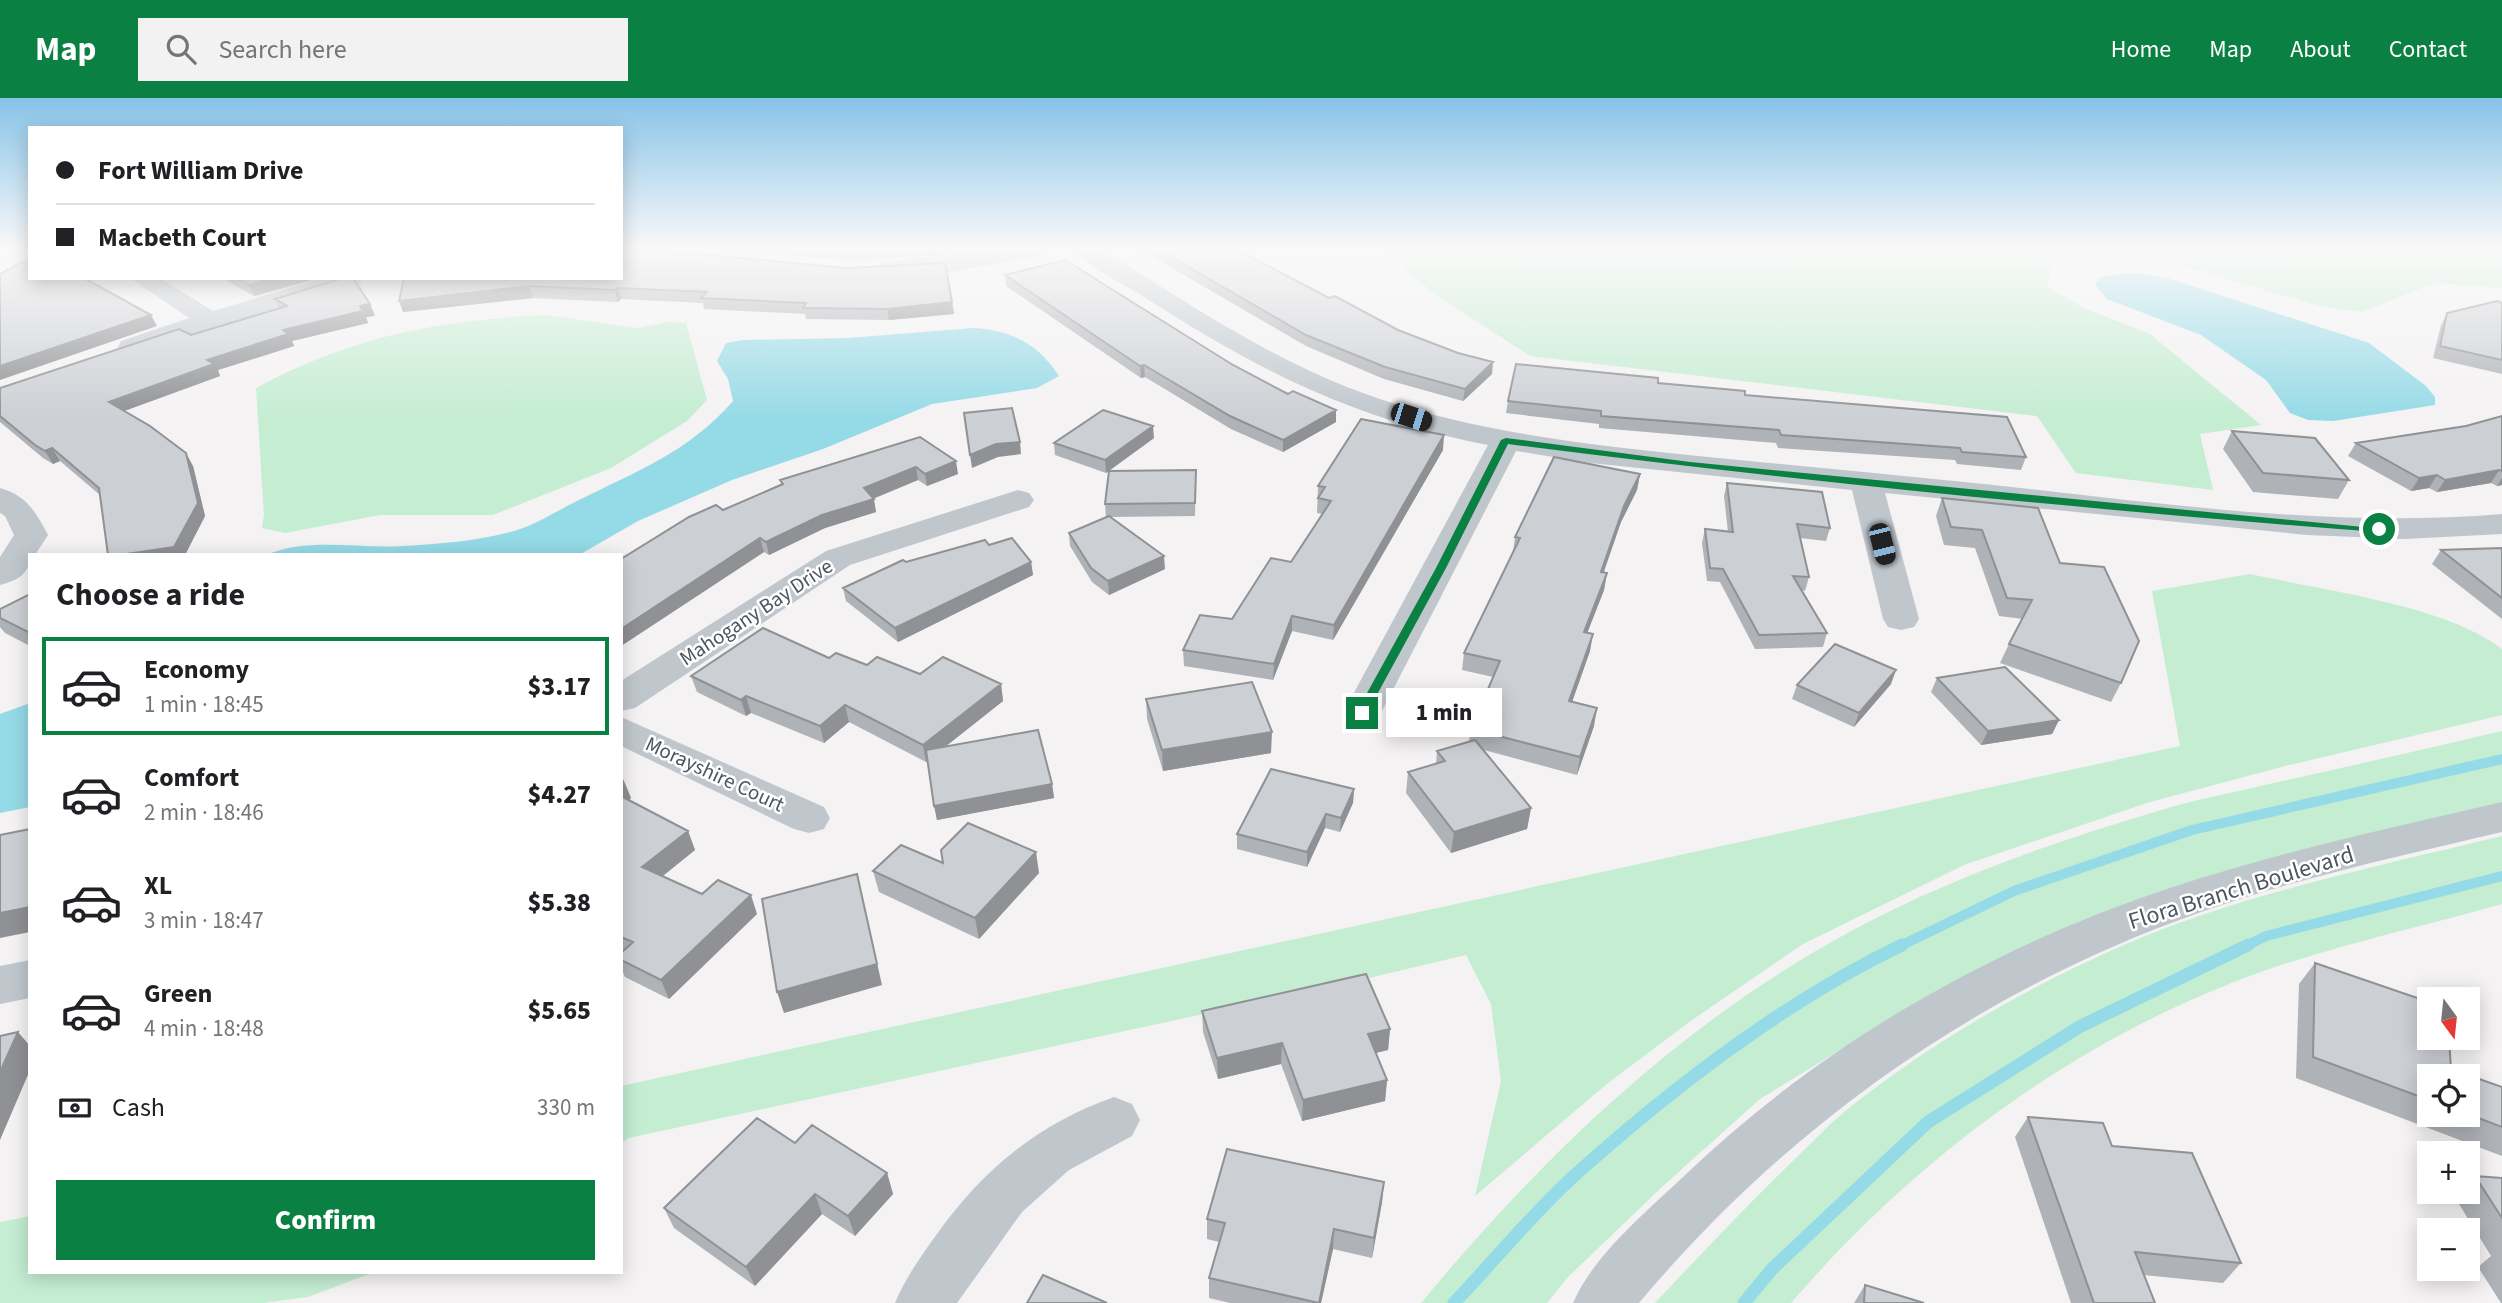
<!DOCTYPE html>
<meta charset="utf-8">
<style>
body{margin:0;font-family:"Source Sans 3",sans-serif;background:#f2f2f2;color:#202124;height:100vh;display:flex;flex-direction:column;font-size:26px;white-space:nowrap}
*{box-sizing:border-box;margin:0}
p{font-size:23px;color:#757577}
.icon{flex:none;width:38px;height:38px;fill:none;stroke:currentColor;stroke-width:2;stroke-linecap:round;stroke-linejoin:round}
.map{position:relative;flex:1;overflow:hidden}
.panel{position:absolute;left:28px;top:455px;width:595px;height:721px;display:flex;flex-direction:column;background:#fff;border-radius:0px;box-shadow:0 4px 18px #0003}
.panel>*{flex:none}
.banner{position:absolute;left:28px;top:28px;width:595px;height:154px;border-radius:0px;box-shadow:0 4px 18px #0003;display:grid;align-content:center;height:154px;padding:0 28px;background:#fff}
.needle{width:46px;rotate:165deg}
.buttons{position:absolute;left:2417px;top:889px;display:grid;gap:14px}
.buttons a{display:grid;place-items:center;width:63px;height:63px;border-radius:0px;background:#fff;box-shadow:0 4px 18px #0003;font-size:35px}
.end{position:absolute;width:32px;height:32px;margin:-16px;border:9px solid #0b8043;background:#fff;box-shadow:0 0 0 4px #fff}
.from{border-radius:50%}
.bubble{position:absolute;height:49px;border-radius:0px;background:#fff;box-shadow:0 4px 18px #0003;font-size:23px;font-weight:800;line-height:49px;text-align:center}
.car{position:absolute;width:21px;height:42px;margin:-21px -10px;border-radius:9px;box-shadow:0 0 5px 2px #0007;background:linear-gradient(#222 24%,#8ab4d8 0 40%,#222 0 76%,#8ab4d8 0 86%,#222 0)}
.banner b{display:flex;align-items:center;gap:24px;height:66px;font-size:26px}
.banner b+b{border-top:2px solid #e0e0e0}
.banner i{width:18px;height:18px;background:#202124}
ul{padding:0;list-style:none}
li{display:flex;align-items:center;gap:21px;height:98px;margin:0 14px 10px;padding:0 14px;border:4px solid transparent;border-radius:0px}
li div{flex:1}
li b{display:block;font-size:26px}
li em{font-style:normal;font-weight:800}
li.selected{border-color:#0b8043}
li>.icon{width:63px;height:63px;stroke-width:1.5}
h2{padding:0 28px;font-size:32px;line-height:84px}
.pay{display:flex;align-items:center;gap:18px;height:77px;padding:0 28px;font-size:26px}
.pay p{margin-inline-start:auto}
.cta{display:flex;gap:14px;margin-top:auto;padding:14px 28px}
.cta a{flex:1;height:80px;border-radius:0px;background:#0b8043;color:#fff;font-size:28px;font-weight:800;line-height:80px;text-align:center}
header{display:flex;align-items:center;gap:42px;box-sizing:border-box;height:98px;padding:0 35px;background:#0b8043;color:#fff}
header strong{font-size:33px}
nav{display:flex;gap:38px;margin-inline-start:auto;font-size:24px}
.search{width:490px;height:63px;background:#f2f2f2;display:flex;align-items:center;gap:18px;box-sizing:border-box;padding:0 24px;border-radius:0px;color:#757577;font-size:26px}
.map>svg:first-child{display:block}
.green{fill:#c4edd2}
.water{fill:#95dae7}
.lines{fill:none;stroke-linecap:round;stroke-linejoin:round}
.stream-far1{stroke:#95dae7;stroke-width:10}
.stream{stroke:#95dae7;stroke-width:13}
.minor{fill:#bfc7cd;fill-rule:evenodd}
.wall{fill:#afb2b6;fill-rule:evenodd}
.shaded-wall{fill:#8f9194}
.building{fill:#cccfd4;stroke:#8f9194;stroke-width:2}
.route{fill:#0b8043}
.labels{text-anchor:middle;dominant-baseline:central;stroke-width:5;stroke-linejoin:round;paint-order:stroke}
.street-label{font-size:21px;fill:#4b565e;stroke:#fff}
.near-street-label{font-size:24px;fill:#4b565e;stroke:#fff}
</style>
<header>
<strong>Map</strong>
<div class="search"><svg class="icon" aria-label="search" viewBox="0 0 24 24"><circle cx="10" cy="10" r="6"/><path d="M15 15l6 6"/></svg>Search here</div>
<nav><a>Home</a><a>Map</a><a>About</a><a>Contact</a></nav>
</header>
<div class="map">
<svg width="2502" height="1205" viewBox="0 0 2502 1205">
<rect width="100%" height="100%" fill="#f4f2f2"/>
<path class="green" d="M1383 152H2502V190L2435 185 2362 214 2324 209 2147 158 2088 157 2051 167 2048 189 2084 210 2150 236 2261 327 2200 336 2213 392 2076 375 2037 318 1530 258 1436 197Z
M545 217 637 230 668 224 686 225 707 302 687 323 611 370 493 417H380L285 435 262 430 264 417 256 290C349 239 439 222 545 217Z
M2250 476C2321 492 2446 507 2502 551V617L2285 668 2150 704 1964 767 1803 846 1692 922 1608 985 1475 1098 1501 983 1491 906 1466 857 1352 884 629 1040 621 1045V988L2180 648 2152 493Z
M2502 633V705L2212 777 2078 824 1939 891 1760 1001 1664 1087 1567 1180 1547 1205H1421C1534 1069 1660 945 1814 854 1919 791 2040 748 2158 713 2196 701 2236 694 2274 685 2350 668 2426 651 2502 633Z
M2502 738V806C2427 827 2351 844 2278 868 2088 932 1921 1054 1791 1205H1655C1702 1155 1749 1105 1799 1057 1815 1042 1831 1024 1849 1010 1934 943 2027 889 2126 846 2242 796 2379 768 2502 738Z
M30 1118V1174H374L308 1199 263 1205H0V1124Z"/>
<path class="water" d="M2119 176H2146L2170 181 2369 245 2426 288 2435 299V307L2333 323 2308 322 2290 315 2266 282 2201 237 2107 201 2095 187 2100 179Z
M973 230C1010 232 1038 245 1059 278L1037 290 932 306 823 351 732 382 638 423 579 457H266C308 439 358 451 403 448 440 446 478 443 514 433 535 427 557 413 577 403 635 374 689 354 733 303L728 281 717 263 726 245 743 242 848 240Z
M30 605V709L0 715V616Z"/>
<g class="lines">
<path class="stream-far1" d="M1898 849 2014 793 2192 732 2502 661
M2244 849 2266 838 2502 778"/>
<path class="stream" d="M1454 1205C1494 1163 1532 1116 1575 1077 1673 989 1783 904 1902 847
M1744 1205 1772 1171 1928 1024 2079 929 2248 847"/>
<path class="minor" d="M989 152H1046L1042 157 1034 159C995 165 920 184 883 175L880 170 883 165 892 163Z
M1075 152H1103C1190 207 1279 267 1377 300 1481 335 1590 347 1698 358 1780 366 1862 374 1944 382 2129 400 2316 432 2502 416V436L2405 441 2307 437 1885 395 1919 521 1914 529 1901 532 1888 529 1883 521 1852 392 1590 365 1516 353 1381 615 1376 624 1362 628 1348 624 1343 615 1488 347C1352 320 1257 272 1141 197 1123 186 1086 168 1075 152Z
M130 180H160L213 213 324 180H363L360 185 131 257 121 255 118 249 121 243 189 220Z
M0 390C26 397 36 414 48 437L35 457H30C30 476 17 483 0 487V459L14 437 5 418 0 415Z
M1018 392 1029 395 1034 402 1029 409 850 467 635 610 621 613V583L826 453Z
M621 619 824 709 830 720 824 731 809 735 794 731 621 648Z
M2502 704V734C2401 758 2298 780 2201 814 1980 892 1789 1026 1639 1205H1573C1593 1158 1646 1114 1683 1079 1820 947 1991 849 2170 790 2279 754 2391 730 2502 704Z
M30 862V900L0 906V868Z
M1114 999 1132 1006 1140 1022 1132 1038 1069 1072 1022 1114 957 1205H895C905 1181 919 1161 934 1140 981 1073 1036 1027 1114 999Z"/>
</g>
<path class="wall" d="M731 152H942L943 157 929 158 849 162Z
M1141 152H1238L1329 200 1492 276 1463 303 1384 281 1306 248Z
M1005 177 1233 267 1288 296 1336 312V324L1283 354 1231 331 1145 279 1141 280 1006 188Z
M222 180H319L254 198Z
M404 180 952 204 954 216 889 222 806 221 805 216 704 211 703 205 621 201 618 204 533 200 403 214Z
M275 201 370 206 375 218 366 219 368 225 292 243 294 248 218 272 220 278 124 313 193 368 205 418 185 457H108L100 397 60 363 53 366 43 360 0 324V290L191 237 279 210Z
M2502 205V276L2433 260 2441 227 2447 215Z
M1658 285 1745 297 2026 359 2021 372 1957 366 1955 362 1778 350 1776 345 1599 330V326L1506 315 1508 303Z
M2502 318V387L2497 388 2491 385 2437 394 2429 390 2411 393 2348 358 2356 345 2466 328Z
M2232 333 2349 382 2338 401 2253 394 2223 351Z
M920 339 958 376 927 388 918 382 873 400 876 414 825 430 769 457 764 454 621 548V461L723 412 781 386 780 382Z
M1154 340 1106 375 1055 357 1054 345Z
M1443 352 1333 542 1292 533 1273 582 1184 568 1183 552 1232 521 1291 464 1323 416 1317 415 1318 388Z
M1196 372 1195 418 1109 419 1165 471 1109 497 1092 484 1070 448 1069 435 1108 419H1106L1105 406Z
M1640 376 1637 392 1621 424 1603 474 1607 475 1604 492 1587 535 1590 553 1572 604 1594 628 1577 677 1484 652 1531 710 1527 731 1451 755 1406 695 1408 674 1436 666 1437 653 1469 643 1471 631 1493 579 1462 572 1464 555 1513 454 1515 439Z
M1727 385 1830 430 1826 443 1800 440 1809 479 1805 493 1802 492 1827 535 1823 549 1755 551 1720 484 1707 483 1702 445 1705 431 1728 434 1724 398Z
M1942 400 2060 465 2121 585 2111 604 2000 565 2009 546 2023 521 1999 518 1975 450 1944 447 1936 418Z
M989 447 1031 464 1033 477 898 544 846 503 843 490 906 464Z
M2502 450V521L2432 466 2441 452Z
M30 496V548L5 535 0 529V511Z
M829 560 920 576 1001 586 1003 603 946 648 1052 686 1054 700 937 722 928 663 926 664 849 624 824 645 751 615 746 618 697 594 691 578Z
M1937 580 2059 622 2052 636 1981 647 1931 594Z
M1891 586 1854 629 1792 601 1797 587Z
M1146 601 1271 655 1163 673 1147 621Z
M621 680 623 681 631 700 629 702 688 733 695 752 663 778 702 796 757 816 669 901 625 879 621 870V855L622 854H621Z
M1354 691 1353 705 1340 734 1325 730 1307 769 1237 751V736Z
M943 765 1039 775 979 841 879 794 873 773Z
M2315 865 2451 971 2502 989V1058L2296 980 2299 886ZM2429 978 2468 1017H2429Z
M1202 913 1390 931 1388 952 1376 955 1387 982 1385 1003 1302 1023 1281 966 1218 981 1203 934Z
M2028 1019 2112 1048 2241 1165 2223 1185 2144 1177 2155 1205H2071L2015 1039Z
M795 1045 887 1075 893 1096 855 1138 822 1116 755 1188 674 1130 664 1110Z
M2475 1078 2502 1080V1205H2501L2478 1169 2491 1158 2454 1098 2458 1094H2468V1085Z
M1384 1084 1382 1104 1372 1160 1333 1151 1321 1205H1230L1209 1200V1180L1219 1144 1207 1141V1121Z
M1865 1187 1924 1205H1854Z"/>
<path class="shaded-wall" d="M928 152H942L943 157 929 158Z
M273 180H319L254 198 249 187Z
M529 188 533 200 403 214 399 203Z
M618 190 621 201 618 204 615 192Z
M952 204 954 216 889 222 887 211Z
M370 206 375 218 366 219 368 225 292 243 294 248 218 272 220 278 116 316 109 304 207 262 283 232 360 208Z
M151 217 157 228 0 282V268Z
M1493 264 1492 276 1463 303 1465 291Z
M1144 267 1145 279 1141 280 1140 268Z
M1336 312V324L1283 354V342Z
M1153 328 1154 340 1106 375 1105 362Z
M1444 337 1443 352 1333 542 1334 527Z
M1020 344 1021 356 998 359 972 370 970 357 996 346Z
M52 350 60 363 53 366 45 353Z
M186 355 193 368 205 418 185 457H120Z
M956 363 958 376 927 388 925 376Z
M916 369 918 382 868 403 874 401 876 414 825 430 769 457 766 444 864 390Z
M2499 372 2491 385 2437 394 2445 382Z
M1640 376 1637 392 1621 424 1598 491 1601 474 1624 408Z
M2437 377 2429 390 2411 393 2419 380Z
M2502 380V387L2497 388Z
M760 440 764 454 621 548V531Z
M1164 458 1165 471 1109 497 1108 483Z
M1031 464 1033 477 898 544 895 530Z
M1607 475 1604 492 1581 551 1584 534Z
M1292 518V533L1273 582 1274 566Z
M1593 536 1590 553 1566 621 1569 603Z
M1896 572 1891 586 1854 629 1859 615Z
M1001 586 1003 603 926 664 923 647Z
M746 598 751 615 746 618 741 602Z
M845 607 849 624 824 645 820 628Z
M1597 610 1594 628 1577 677 1580 659Z
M2059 622 2052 636 1981 647 1988 633Z
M1272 634 1271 655 1163 673 1162 652Z
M623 681 631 700 621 708V683Z
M1052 686 1054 700 937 722 934 708Z
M1354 691 1353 705 1340 734 1341 720Z
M1531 710 1527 731 1451 755 1454 734Z
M1326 716 1325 730 1307 769V754Z
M688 733 695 752 650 788 642 769Z
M1036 754 1039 775 979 841 975 820Z
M857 776 882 887 784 915 777 894Z
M751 797 757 816 669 901 661 882Z
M30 809V834L0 840V815Z
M1390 931 1388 952 1366 957 1368 936Z
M18 934 30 948V972L0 1042V974Z
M1282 945 1281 966 1218 981 1217 960Z
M1387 982 1385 1003 1302 1023 1303 1002Z
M887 1075 893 1096 855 1138 848 1118Z
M1384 1084 1382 1104 1372 1160 1374 1140Z
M815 1096 822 1116 755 1188 746 1169Z
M1334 1131 1333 1151 1321 1205H1319Z"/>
<path class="building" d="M621 152H654L847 170 945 165 952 204 887 211 803 210 806 205 701 200 707 194 618 190 615 192 529 188 399 203 404 180H621Z
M1159 152H1238L1329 200 1335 198 1398 232 1458 255 1493 264 1465 291 1385 269 1306 237Z
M30 160V180H84L151 217 0 268V176Z
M1065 162 1233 267 1288 296 1293 293 1336 312 1283 342 1230 318 1144 267 1140 268 1005 177Z
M237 180H273L249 187Z
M343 180H353L370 206 360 208 363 213 283 232 288 236 207 262 214 266 109 304 150 328 186 355 198 405 174 449 120 457H108L99 390 52 350 45 353 35 347 0 318V290L179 231 191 237 287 208 275 201Z
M2497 203 2502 205V262L2440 248 2447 215Z
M1516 266 1658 280V285L1745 293V297L2007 319 2026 359 1962 354 1960 350 1781 337 1779 332 1601 318V313L1508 303Z
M1012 310 1020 344 996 346 970 357 964 315Z
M1103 312 1153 328 1105 362 1054 345Z
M2502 318V373L2499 372 2445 382 2437 377 2419 380 2356 345 2466 328Z
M1361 321 1444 337 1334 527 1292 518 1274 566 1183 552 1200 517 1232 521 1271 460 1291 464 1331 403 1318 400 1325 389 1318 388Z
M2232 333 2315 340 2349 382 2263 375Z
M920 339 956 363 925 376 916 369 864 390 874 401 822 417 766 444 760 440 621 531V461L689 419 716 407 723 412 783 386 780 382Z
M1554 359 1640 376 1624 408 1601 474 1607 475 1584 534 1593 536 1569 603 1597 610 1580 659 1471 631 1500 563 1464 555 1520 440 1515 439Z
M1196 372 1195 405 1105 406 1109 373Z
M1727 385 1822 394 1830 430 1797 426 1809 479 1793 478 1827 535 1759 537 1723 471 1710 470 1705 431 1733 434Z
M1942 400 2038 410 2060 465 2104 469 2139 543 2121 585 2009 546 2032 502 2007 500 1982 432 1951 429Z
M1109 418 1164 458 1108 483 1091 470 1069 435Z
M1012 440 1031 464 895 530 843 490 903 462 906 464 985 442 989 447Z
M2502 450V500L2441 452Z
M30 496V535L0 520V511Z
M763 530 829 560 836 555 867 567 877 559 920 576 943 559 1001 586 923 647 845 607 820 628 746 598 741 602 691 578Z
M1835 546 1896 572 1859 615 1797 587Z
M2005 569 2059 622 1988 633 1937 580Z
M1252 584 1272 634 1162 652 1146 601Z
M1038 632 1052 686 934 708 926 652Z
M1475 642 1531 710 1454 734 1408 674 1445 663 1437 653Z
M1271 671 1354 691 1341 720 1326 716 1307 754 1237 736Z
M621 698 688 733 642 769 702 796 718 782 751 797 661 882 621 862V855L633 844 621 839Z
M968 725 1036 754 975 820 873 773 901 747 943 765 941 752Z
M30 731V809L0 815V737Z
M857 776 877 866 777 894 762 801Z
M2315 865 2429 904V940H2449L2451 971 2502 989V1029L2468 1016V978H2429V1002L2313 959Z
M1366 876 1390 931 1368 936 1387 982 1303 1002 1282 945 1217 960 1202 913Z
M18 934 0 974V938Z
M2028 1019 2103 1025 2112 1048 2192 1055 2241 1165 2135 1154 2155 1205H2094Z
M757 1020 795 1045 812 1027 887 1075 848 1118 815 1096 746 1169 664 1110Z
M1227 1051 1384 1084 1374 1140 1334 1131 1319 1205 1209 1180 1225 1125 1207 1121Z
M2475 1078 2502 1080V1120Z
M1043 1177 1107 1205H1027Z
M1865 1187 1924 1205H1864Z"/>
<linearGradient id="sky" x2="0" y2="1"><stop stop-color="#87c3e8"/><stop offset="0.47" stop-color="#faf9f9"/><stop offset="1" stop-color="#faf9f9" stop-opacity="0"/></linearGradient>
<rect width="2502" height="321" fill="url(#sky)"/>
<path class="route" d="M1506 340 1690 364 2384 431 2379 434C2088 412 1797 383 1508 346L1446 470 1367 615 1358 618 1356 615 1436 470 1501 342Z"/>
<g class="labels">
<g class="street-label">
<text transform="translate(756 514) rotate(-33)">Mahogany Bay Drive</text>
<text transform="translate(715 676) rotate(25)">Morayshire Court</text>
</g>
<g class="near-street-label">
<text transform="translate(2241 790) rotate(-17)">Flora Branch Boulevard</text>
</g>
</g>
</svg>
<div class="buttons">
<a><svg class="needle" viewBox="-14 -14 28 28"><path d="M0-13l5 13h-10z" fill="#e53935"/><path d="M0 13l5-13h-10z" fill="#757577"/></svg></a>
<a><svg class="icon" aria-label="locate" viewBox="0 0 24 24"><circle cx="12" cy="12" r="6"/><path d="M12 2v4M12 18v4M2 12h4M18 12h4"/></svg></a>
<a>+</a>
<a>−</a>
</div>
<i class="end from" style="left:2379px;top:431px"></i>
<i class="end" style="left:1362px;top:615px"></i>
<div class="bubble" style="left:1386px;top:590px;width:116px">1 min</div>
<i class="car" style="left:1411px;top:319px;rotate:108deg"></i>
<i class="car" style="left:1882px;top:446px;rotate:166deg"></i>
<div class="banner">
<b><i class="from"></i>Fort William Drive</b>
<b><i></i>Macbeth Court</b>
</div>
<section class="panel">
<h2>Choose a ride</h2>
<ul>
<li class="selected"><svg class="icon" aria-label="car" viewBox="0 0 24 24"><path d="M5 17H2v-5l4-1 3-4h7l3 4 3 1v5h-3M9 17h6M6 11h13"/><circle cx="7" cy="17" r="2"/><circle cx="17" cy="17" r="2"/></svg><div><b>Economy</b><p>1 min · 18:45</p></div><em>$3.17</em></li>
<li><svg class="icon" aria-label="car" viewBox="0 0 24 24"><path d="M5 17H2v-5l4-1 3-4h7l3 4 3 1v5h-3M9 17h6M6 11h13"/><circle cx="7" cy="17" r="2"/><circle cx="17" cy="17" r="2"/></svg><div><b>Comfort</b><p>2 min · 18:46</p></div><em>$4.27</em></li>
<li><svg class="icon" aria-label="car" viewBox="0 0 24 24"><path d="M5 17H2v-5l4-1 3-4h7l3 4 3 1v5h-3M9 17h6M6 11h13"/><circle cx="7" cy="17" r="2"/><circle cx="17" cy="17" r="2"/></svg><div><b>XL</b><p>3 min · 18:47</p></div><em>$5.38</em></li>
<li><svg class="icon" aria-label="car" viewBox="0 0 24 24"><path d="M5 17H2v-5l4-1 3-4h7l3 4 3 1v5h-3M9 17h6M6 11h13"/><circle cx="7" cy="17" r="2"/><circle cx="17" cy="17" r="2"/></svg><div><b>Green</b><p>4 min · 18:48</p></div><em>$5.65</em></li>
</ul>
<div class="pay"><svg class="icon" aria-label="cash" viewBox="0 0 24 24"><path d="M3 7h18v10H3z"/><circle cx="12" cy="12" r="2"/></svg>Cash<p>330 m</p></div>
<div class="cta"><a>Confirm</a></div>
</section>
</div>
